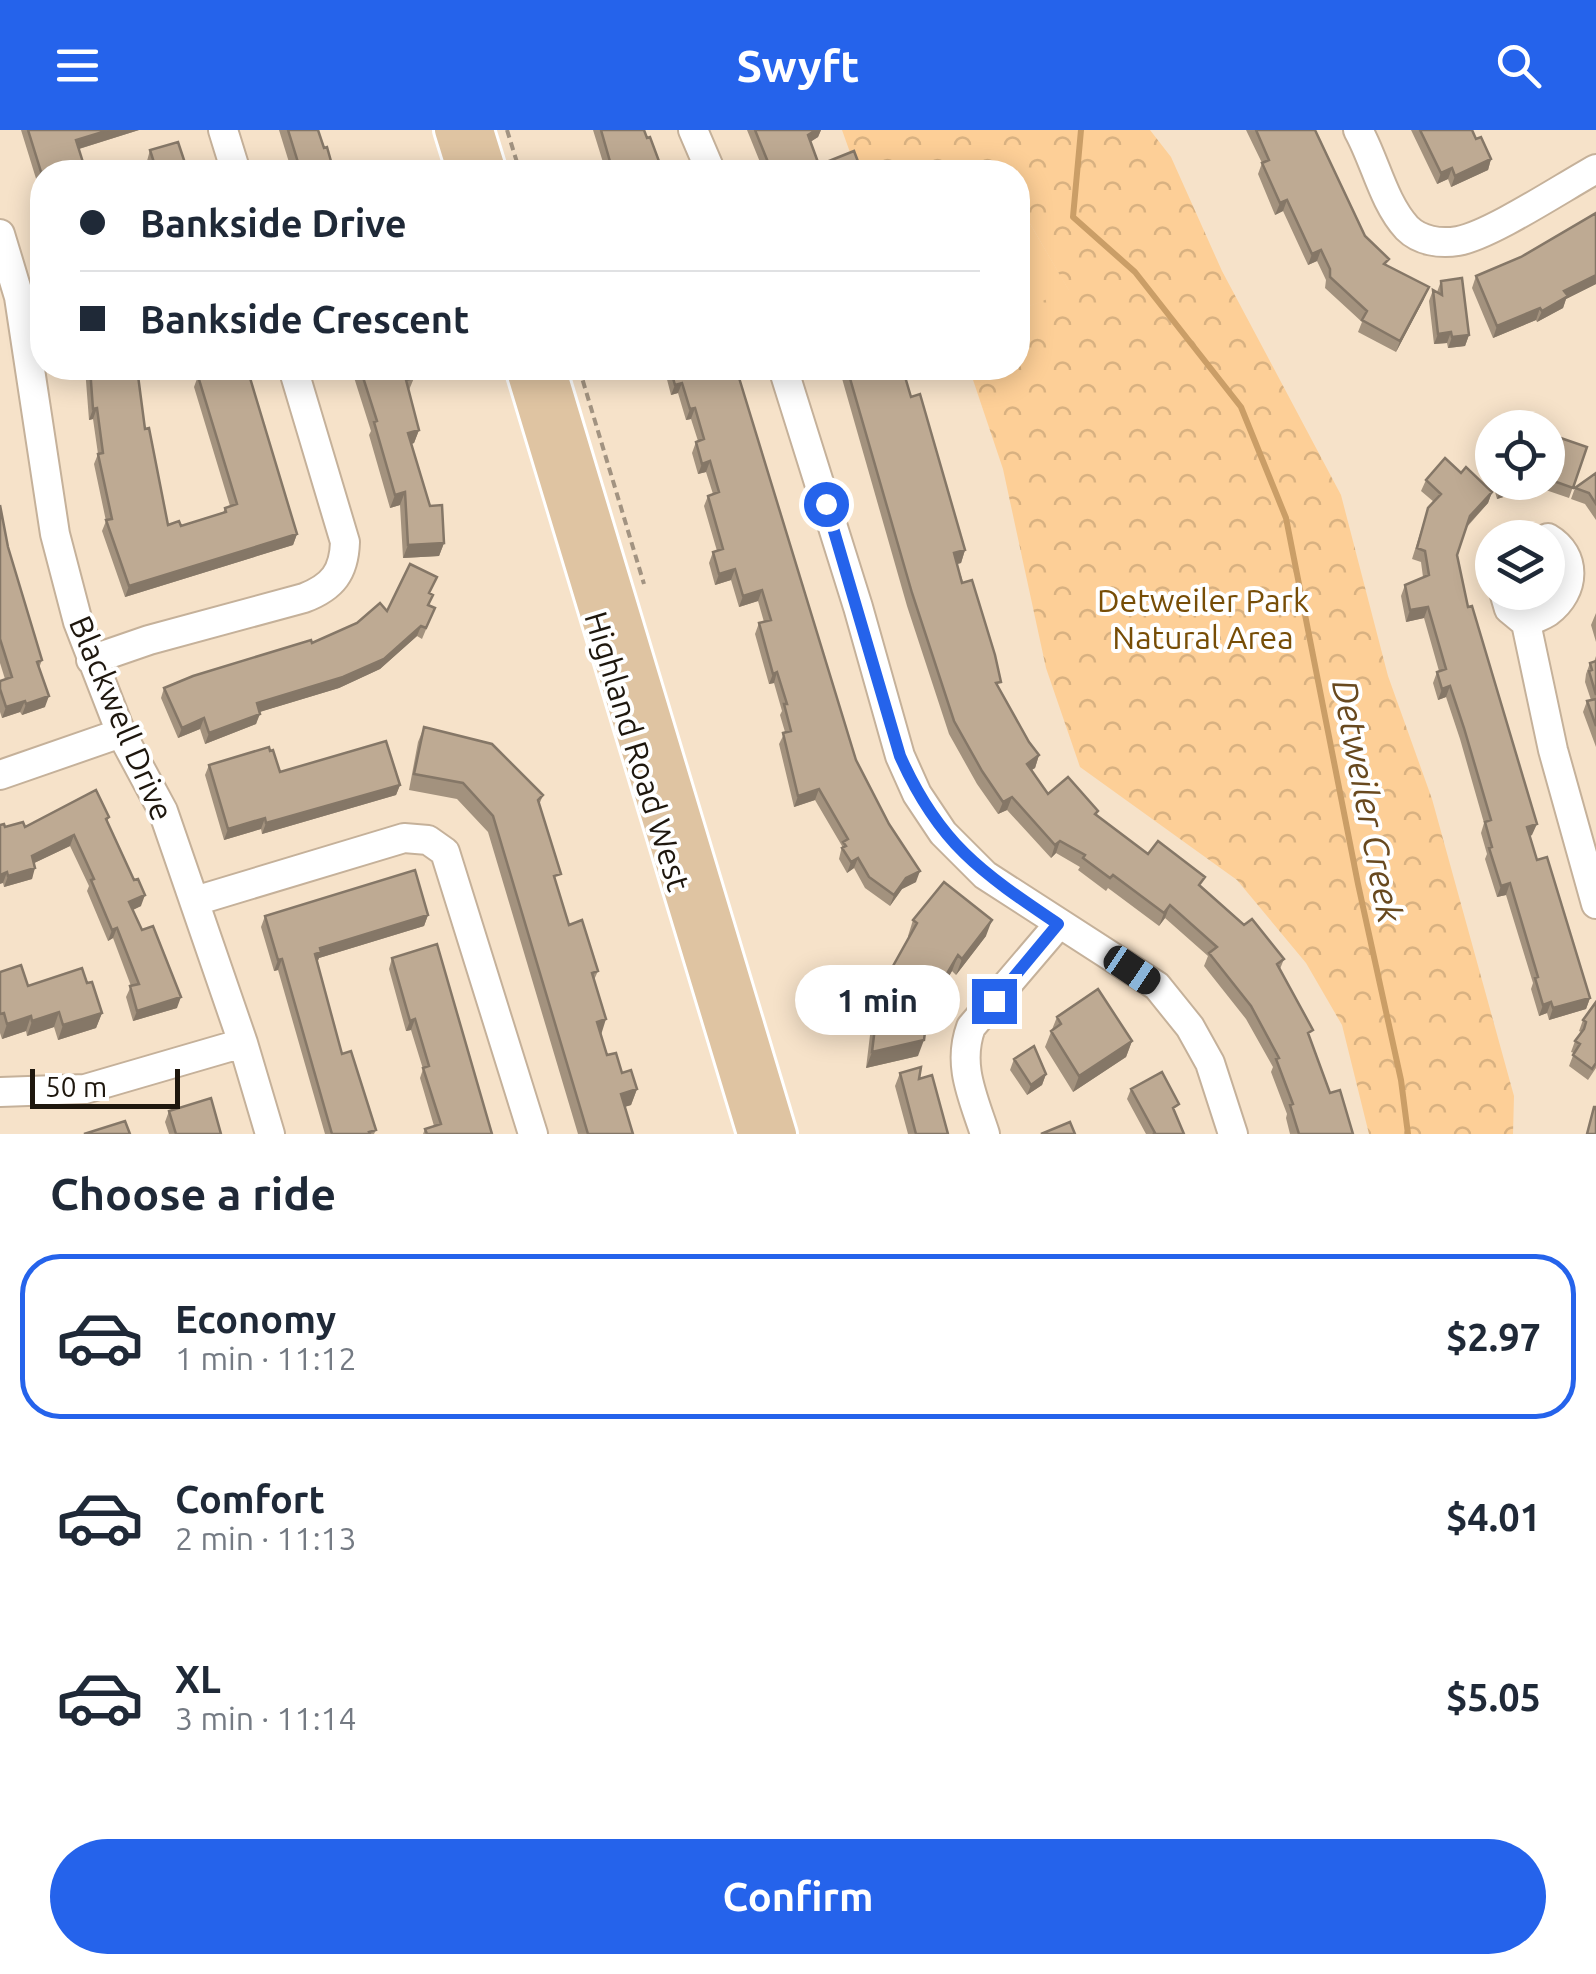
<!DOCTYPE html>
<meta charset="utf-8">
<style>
body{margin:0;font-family:Ubuntu,sans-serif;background:#f2f2f3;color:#1f2937;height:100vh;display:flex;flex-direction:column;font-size:38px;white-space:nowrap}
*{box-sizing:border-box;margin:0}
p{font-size:32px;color:#747a83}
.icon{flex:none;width:55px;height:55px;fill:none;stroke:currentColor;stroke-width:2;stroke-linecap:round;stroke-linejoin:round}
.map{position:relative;height:1004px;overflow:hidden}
.side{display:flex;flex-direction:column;background:#fff;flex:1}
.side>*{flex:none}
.banner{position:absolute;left:30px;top:30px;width:1000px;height:220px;border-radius:40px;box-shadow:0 5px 25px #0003;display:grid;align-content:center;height:220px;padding:0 50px;background:#fff}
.buttons{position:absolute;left:1475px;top:280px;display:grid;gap:20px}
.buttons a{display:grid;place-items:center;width:90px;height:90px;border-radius:50%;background:#fff;box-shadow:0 5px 25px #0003;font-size:50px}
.scale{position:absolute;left:30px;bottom:25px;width:150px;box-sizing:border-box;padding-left:10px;border:5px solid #1e170e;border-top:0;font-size:28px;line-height:35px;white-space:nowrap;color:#1e170e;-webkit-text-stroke:8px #fff;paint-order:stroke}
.end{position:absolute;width:45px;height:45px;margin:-22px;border:12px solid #2563eb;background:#fff;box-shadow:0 0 0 5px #fff}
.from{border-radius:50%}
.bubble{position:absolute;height:70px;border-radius:35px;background:#fff;box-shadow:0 5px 25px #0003;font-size:32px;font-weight:700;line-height:70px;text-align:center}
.car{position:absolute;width:30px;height:60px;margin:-30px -15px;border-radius:12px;box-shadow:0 0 8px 2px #0007;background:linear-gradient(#222 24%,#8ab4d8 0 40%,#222 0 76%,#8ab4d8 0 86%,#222 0)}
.banner b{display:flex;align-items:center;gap:35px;height:95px;font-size:38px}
.banner b+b{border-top:2px solid #e0e1e3}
.banner i{width:25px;height:25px;background:#1f2937}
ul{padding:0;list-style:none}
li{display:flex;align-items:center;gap:30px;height:165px;margin:0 20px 15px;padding:0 30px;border:5px solid transparent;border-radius:40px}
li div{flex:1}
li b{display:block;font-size:38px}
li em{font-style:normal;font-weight:700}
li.selected{border-color:#2563eb}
li>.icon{width:90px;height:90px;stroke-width:1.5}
h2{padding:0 50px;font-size:45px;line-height:120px}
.cta{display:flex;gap:20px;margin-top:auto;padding:20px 50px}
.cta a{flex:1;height:115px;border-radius:60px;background:#2563eb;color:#fff;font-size:40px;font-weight:700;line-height:115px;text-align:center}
header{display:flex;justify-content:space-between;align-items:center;height:130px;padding:0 50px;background:#2563eb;color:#fff;font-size:45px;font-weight:700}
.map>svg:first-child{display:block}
.green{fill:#fdcf97}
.forest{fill:url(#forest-crowns)}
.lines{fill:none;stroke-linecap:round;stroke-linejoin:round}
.stream{stroke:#ca9e67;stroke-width:6}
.minor-casing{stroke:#c5b19a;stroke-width:32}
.major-casing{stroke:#fff;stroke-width:38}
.path{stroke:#a29381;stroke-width:4;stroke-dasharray:8 5;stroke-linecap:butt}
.minor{stroke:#fff;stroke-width:28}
.major{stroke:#dfc4a2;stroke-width:32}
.wall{fill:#a3927e}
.shaded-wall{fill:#857767}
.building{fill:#beaa93;stroke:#857767;stroke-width:2.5}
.route{stroke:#2563eb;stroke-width:12}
.labels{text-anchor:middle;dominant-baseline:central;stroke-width:8;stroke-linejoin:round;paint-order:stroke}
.park-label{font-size:32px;fill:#774d06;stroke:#fff}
.street-label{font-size:32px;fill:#1e170e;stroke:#fff}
.water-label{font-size:35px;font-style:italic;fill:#68491f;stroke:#fff}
</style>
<header><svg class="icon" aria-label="menu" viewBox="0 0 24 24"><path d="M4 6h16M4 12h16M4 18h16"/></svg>Swyft<svg class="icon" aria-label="search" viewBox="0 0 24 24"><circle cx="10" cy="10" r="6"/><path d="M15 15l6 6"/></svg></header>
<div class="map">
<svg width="1596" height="1004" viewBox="0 0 1596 1004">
<defs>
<pattern id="forest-crowns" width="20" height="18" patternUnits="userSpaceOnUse" patternTransform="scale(2.5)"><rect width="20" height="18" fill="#fdcf97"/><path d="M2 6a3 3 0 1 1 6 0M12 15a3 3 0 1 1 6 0" fill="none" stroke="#d8b181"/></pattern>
</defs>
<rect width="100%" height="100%" fill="#f6e2c9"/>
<path class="green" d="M1018 73 1070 162 1018 180Z"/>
<path class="forest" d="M842 0H1150L1171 27 1222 141 1341 365 1388 546 1432 669 1514 966 1513 1004H1369L1342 895 1306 833 1237 750 1080 637 1046 538 1003 339 969 238H1018V180L1069 161 1018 73V42H857Z"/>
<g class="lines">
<path class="stream" d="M1081 0 1073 87 1135 142 1241 277 1286 388 1358 754 1401 950 1408 1004"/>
<g class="minor-casing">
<path id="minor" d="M223 0 236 42
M693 0 711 42
M1358 0C1375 30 1383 72 1407 98 1420 111 1440 114 1458 111 1491 105 1563 57 1596 39
M0 104 19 167 55 404 78 492 121 603 163 681 243 913 270 1004
M783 238 858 477 900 626 917 664 943 703 985 745 1157 856 1190 897 1210 933 1233 1004
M1504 462 1509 479 1526 493 1553 620 1596 774
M1526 493C1533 489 1542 486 1548 482 1576 461 1577 425 1548 408
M91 530 149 510 304 468C333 457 344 442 345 412L293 238
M0 645 121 603
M195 771 404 708 428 710 445 722 533 1004
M0 962 85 959 243 913
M985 1004C973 967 957 935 971 897L1058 795"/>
</g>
<g class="major-casing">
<path id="major" d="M451 0 464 42
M477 0 490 42
M522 238 754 1004
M549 238 780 1004"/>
</g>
<path class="path" d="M507 0 520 42
M579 238 644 454"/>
<use href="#minor" class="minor"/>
<use href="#major" class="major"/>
</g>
<path class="wall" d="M21 0H139L79 19 42 42V68Z
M279 0H318L334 42H292Z
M593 0H644L663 42H606Z
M747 0H821L818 7 810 12 819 35 862 42H764Z
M1246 0H1315L1365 106 1387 135 1424 169 1396 222 1358 202 1362 192 1325 158 1326 150 1317 131 1308 135 1283 81 1275 85 1258 44 1262 33Z
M1411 0H1472L1476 9 1491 29 1488 40 1451 57 1448 49 1437 54Z
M150 20 188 42H150L147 31Z
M1596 83V154L1566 169 1563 178 1537 192 1536 190 1493 208 1472 158 1476 146 1521 127Z
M1441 151 1469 205 1465 216 1448 218 1447 213 1434 214 1429 171 1433 160 1437 162Z
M85 238H137L145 299 168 395 181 396 223 383 225 378 230 376 194 257 198 246 210 243 208 238H247L297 404 293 415 125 467 102 401 106 391 94 334 98 324 93 289 89 290Z
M351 238H410L414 248 409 260 419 300 414 313 411 314 430 376 444 413 439 426 403 428 400 375 390 378 369 305 371 301Z
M664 238H736L856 630 916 752 902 759 890 776 865 758 854 738 847 743 839 729 842 716 815 670 794 677 779 614 785 602 780 585 782 581 774 553 769 554 755 504 759 493 764 492 758 471 739 477 731 450 715 455 709 433 713 422 717 421 704 376 708 366 713 364 706 342 698 344 692 323 696 312 698 311 691 289 686 290 678 263 671 265Z
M839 238H893L895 243 911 267 965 420 961 433 957 434 999 558 1029 612 1039 625 1035 638 1031 640 1048 664 1098 681 1096 686 1148 724 1202 757 1284 829 1280 839 1310 909 1330 963 1353 1004H1290L1286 988 1287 984 1271 942 1273 937 1246 889 1204 836 1208 826 1165 788 1159 796 1108 758 1106 761 1078 740 1080 737 1056 723 1051 728 1007 680 998 684 977 654 949 604 907 476Z
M1587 317 1569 368 1534 356 1536 352H1548V318Z
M1492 327V352H1529L1526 360 1497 369 1488 337Z
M1461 343 1492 362 1488 373 1467 397 1457 425 1468 477 1532 705 1530 706 1537 730 1590 868 1586 879 1549 890 1547 883 1539 886 1531 859 1533 853 1506 765 1497 767 1485 729 1487 724 1481 703 1484 693 1460 609 1446 567 1438 570 1433 553 1437 542 1439 541 1424 488 1406 492 1401 466 1405 455 1423 447 1421 432 1412 429 1428 378 1434 372 1421 361 1426 350Z
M1596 343V390L1585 374 1571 369 1575 358Z
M0 375 8 417 42 530 39 538 45 577 22 585 20 582 2 588 0 582V551L5 549 0 533Z
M430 464 429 475 435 478 422 509 417 506 380 539 339 558 259 582 256 594 205 614 200 599 178 608 161 568 164 558 312 513Z
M1596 483V512L1591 495Z
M1596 526V617L1583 582 1587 571 1591 570 1585 552 1586 544 1590 533 1594 532Z
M424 597 543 665 539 675 557 755 569 795 598 841 594 850 601 905 607 925 637 959 631 975 624 977 633 1004H578L488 702 457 669 409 660 418 612Z
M209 635 280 642 400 655 396 665 262 704 261 699 224 710 205 645Z
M109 687 107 692 141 776 133 780 177 878 133 891 126 867 131 856 113 808 108 811 87 761 89 756 70 716 34 733 32 749 4 757 3 753 5 697H25Z
M428 785 424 796 319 828 317 832 342 924 376 1000 374 1004H325L278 840 274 841 261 797 265 786Z
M913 790 986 806 956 845 952 841 930 878 887 852 893 836 909 808 908 806Z
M392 828 492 1004H423L425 999 434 996 420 948 423 939 411 900 406 901 389 839Z
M0 842 28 856 87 853 102 883 96 898 58 910 54 897 27 906 26 901 2 909 0 903Z
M1596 872V938L1588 950 1569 936 1574 923 1571 922 1575 911 1581 902 1579 901 1583 890Z
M877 881 918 926 866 938 871 897Z
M1057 887 1132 911 1126 927 1073 962 1045 917Z
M1014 929 1046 944 1042 955 1027 965 1010 940Z
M900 943 919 949 948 1004H908L895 956Z
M1131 959 1175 984 1184 1004H1146L1127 969Z
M169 981 221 1004H169L165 992Z"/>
<path class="shaded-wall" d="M109 0H139L72 21 76 10Z
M816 0H821L818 7 804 16 808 5Z
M1491 29 1488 40 1451 57 1455 46Z
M1452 38 1448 49 1437 54 1441 43Z
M1287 70 1283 81 1275 85 1280 73Z
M1321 120 1317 131 1308 135 1312 124Z
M1596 145V154L1566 169 1563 178 1537 192 1542 181 1564 161Z
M1429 157 1424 169 1396 222 1400 211Z
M1540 178 1536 190 1493 208 1497 196Z
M1451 202 1447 213 1434 214 1438 204Z
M1469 205 1465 216 1448 218 1452 207Z
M682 253 678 263 671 265 675 255Z
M97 278 93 289 89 290 93 279Z
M695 278 691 289 686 290 690 279Z
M419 300 414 313 403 317 408 303Z
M710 331 706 342 698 344 702 334Z
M1520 352H1529L1526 360 1497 369 1501 358Z
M405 362 400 375 390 378 395 365Z
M1492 362 1488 373 1466 397 1470 386Z
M297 404 293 415 125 467 129 456Z
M444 413 439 426 403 428 408 415Z
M965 420 961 433 949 436 954 423Z
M735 439 731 450 715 455 719 444Z
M762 460 758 471 739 477 743 466Z
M1428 477 1424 488 1406 492 1410 480Z
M421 496 417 506 380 539 339 558 253 584 257 573Z
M777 542 774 553 769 554 773 544Z
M1450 556 1446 567 1438 570 1442 559Z
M49 566 45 577 22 585 26 574Z
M25 571 20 582 2 588 6 577Z
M260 584 256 594 205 614 209 603Z
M204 588 200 599 178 608 182 598Z
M1039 625 1035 638 1022 646 1027 634Z
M400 655 396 665 262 704 266 693Z
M819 659 815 670 794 677 798 666Z
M1012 667 1007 680 998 684 1003 672Z
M265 688 261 699 224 710 228 699Z
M1537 694 1532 705 1523 708 1527 697Z
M74 705 70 716 28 736 32 726Z
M1060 711 1056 723 1051 728 1055 715Z
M858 728 854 738 847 743 851 732Z
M35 738 32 749 4 757 8 746Z
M920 741 916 752 902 759 890 776 894 765 906 748Z
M7 742 3 753 0 754V745Z
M1510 753 1506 765 1497 767 1501 756Z
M145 765 141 776 126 783 129 772Z
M1170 775 1165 788 1159 796 1164 783Z
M428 785 424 796 319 828 317 833 315 824 320 818Z
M992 790 986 806 956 845 962 829Z
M117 798 113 808 108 811 112 800Z
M958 825 952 841 930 878 936 862Z
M282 829 278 840 274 841 278 830Z
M181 867 177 878 133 891 137 881Z
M1590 868 1586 879 1549 890 1553 878Z
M1551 872 1547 883 1539 886 1543 875Z
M59 882 54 897 27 906 32 891Z
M102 883 96 898 58 910 63 895Z
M31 886 26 901 2 909 7 894Z
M415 889 411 900 406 901 410 891Z
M606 889 601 905 597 892Z
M924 910 918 926 866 938 872 922Z
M1132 911 1126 927 1073 962 1079 946Z
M1046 944 1042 955 1027 965 1031 955Z
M637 959 631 975 615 980 621 964Z"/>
<path class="building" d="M28 0H109L76 10 86 42H42V45Z
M288 0H318L324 18 327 17 334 42H301Z
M601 0H644L647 8 650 7 663 42H620V40L613 42Z
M755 0H816L808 5 819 35 854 21 862 42H772Z
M1256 0H1315L1365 106 1389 129 1384 134 1429 157 1400 211 1362 190 1367 181 1330 147V139L1321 120 1312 124 1287 70 1280 73 1262 33 1269 30Z
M1420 0H1472L1476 9 1481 7 1491 29 1455 46 1452 38 1441 43Z
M178 12 188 42H157L150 20Z
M1596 83V145L1564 161 1568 166 1542 181 1540 178 1497 196 1476 146 1521 127Z
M1462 148 1469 205 1452 207 1451 202 1438 204 1433 160 1442 165 1441 151Z
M90 238H137L145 299 149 298 168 395 179 391 181 396 226 382 225 378 237 374 198 246 216 241 215 238H247L297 404 129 456 106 390 112 389 98 324 103 323 97 278 93 279Z
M360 238H410L414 248 406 250 419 300 408 303 430 376 442 375 444 413 408 415 405 362 395 365 374 292 377 291Z
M670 238H736L856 630 889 694 920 741 906 748 894 765 869 747 858 728 851 732 842 718 846 716 843 712 848 709 819 659 798 666 783 603 791 601 784 574H787L777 542 773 544 759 493 771 490 762 460 743 466 735 439 719 444 713 422 723 419 708 366 719 362 710 331 702 334 696 312 704 309 695 278 690 279 682 253 675 255Z
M847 238H893L895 243 903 240 911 267 920 264 965 420 954 423 962 453 972 450 995 525 1001 552 996 553 1029 612 1039 625 1027 634 1048 664 1068 647 1098 681 1095 684 1148 724 1158 711 1205 747 1199 755 1244 795 1252 789 1284 829 1277 834 1313 900 1308 903 1330 963 1340 960 1353 1004H1299L1290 975 1293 974 1276 929 1279 928 1251 876 1209 823 1217 817 1170 775 1164 783 1113 745 1110 748 1083 728 1085 725 1060 711 1055 715 1012 667 1003 672 982 641 954 591 912 463Z
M1552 305 1587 317 1573 358 1548 349V318Z
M1445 328 1461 343 1466 337 1492 362 1470 386 1457 425 1468 477 1472 476 1537 694 1527 697 1537 730 1547 727 1590 868 1553 878 1551 872 1543 875 1535 848 1538 847 1510 753 1501 756 1489 718 1492 717 1485 692 1491 690 1464 598 1450 556 1442 559 1437 542 1446 539 1428 477 1410 480 1405 455 1429 445 1425 421 1417 418 1428 378 1441 364 1426 350Z
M1596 343V374L1589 363 1575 358Z
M1500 352H1520L1501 358Z
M0 375 8 417 42 530 37 532 49 566 26 574 25 571 6 577 0 559V551L12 547 0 509Z
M410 434 437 447 429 463 433 465 428 475 435 478 426 498 421 496 384 529 343 547 257 573 260 584 209 603 204 588 182 598 164 558 193 546 311 510 312 513 357 493 380 473 387 481Z
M1596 531V565L1589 541 1592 540 1590 533Z
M1596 569V596L1587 571Z
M424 597 492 614 543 665 538 670 561 744 554 746 569 795 582 790 598 841 592 843 606 889 597 892 607 925 616 923 622 943 631 940 637 959 621 964 633 1004H588L493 686 463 653 414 644Z
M386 611 400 655 266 693 265 688 228 699 209 635 269 617 270 621 273 620 280 642Z
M96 660 109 687 106 689 134 750 138 749 145 765 129 772 142 800 153 796 181 867 137 881 130 856 139 854 117 798 112 800 91 750 94 749 74 705 32 726 35 738 8 746 7 742 0 745V695L4 694 5 697 23 692 25 697Z
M415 740 428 785 320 818 321 822 315 824 342 924 351 921 376 1000 369 1002 370 1004H332L282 829 278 830 265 786Z
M944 752 992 790 962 829 958 825 936 862 893 836 917 793 913 790Z
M437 814 492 1004H427L425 999 441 994 423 938 429 936 415 889 410 891 392 828Z
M21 835 28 856 82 838 87 853 92 852 102 883 63 895 59 882 32 891 31 886 7 894 4 883 0 884V842Z
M1098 859 1132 911 1079 946 1051 901 1061 894 1057 887Z
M1596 872V933L1592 939 1573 925 1580 914 1575 911 1584 899 1586 892 1583 890Z
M877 881 927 887 924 910 872 922Z
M1034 916 1046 944 1031 955 1014 929Z
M921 937 919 949 932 945 948 1004H916L900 943Z
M1162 942 1179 974 1173 978 1184 1004H1153L1155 1003 1131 959Z
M211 968 221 1004H176L169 981Z
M1594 977H1596V1004H1587Z
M125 991 130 1004H84Z
M1070 992 1075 1004H1041Z"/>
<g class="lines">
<path class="route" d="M826 374 900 626C939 714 981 742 1058 794L994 871"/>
</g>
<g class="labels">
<g class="park-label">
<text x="1203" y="470">Detweiler Park<tspan x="1203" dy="37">Natural Area</tspan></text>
</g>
<g class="street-label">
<text transform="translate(122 588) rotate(67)">Blackwell Drive</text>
<text transform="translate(638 621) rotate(73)">Highland Road West</text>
</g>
<g class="water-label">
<text transform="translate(1368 671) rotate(79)">Detweiler Creek</text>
</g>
</g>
</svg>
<div class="buttons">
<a><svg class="icon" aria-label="locate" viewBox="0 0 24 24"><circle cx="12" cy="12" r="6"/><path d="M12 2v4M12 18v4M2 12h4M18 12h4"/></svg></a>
<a><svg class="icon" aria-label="layers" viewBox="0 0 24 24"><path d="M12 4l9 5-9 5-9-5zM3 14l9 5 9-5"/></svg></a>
</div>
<div class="scale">50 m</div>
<i class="end from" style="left:826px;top:374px"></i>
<i class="end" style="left:994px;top:871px"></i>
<div class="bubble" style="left:795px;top:835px;width:165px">1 min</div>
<i class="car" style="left:1132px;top:840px;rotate:124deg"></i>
<div class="banner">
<b><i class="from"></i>Bankside Drive</b>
<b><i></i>Bankside Crescent</b>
</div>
</div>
<section class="side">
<h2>Choose a ride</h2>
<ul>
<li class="selected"><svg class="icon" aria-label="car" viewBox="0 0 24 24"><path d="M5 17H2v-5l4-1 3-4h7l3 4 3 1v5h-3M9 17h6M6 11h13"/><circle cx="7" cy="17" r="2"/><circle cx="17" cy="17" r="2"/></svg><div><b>Economy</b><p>1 min · 11:12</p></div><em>$2.97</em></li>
<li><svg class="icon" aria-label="car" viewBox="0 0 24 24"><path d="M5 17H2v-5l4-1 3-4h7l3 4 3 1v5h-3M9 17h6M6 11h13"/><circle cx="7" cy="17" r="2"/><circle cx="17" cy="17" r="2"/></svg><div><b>Comfort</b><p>2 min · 11:13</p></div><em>$4.01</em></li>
<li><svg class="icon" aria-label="car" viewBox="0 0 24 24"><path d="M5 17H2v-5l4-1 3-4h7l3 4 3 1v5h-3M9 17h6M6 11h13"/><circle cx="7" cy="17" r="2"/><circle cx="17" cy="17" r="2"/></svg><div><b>XL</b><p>3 min · 11:14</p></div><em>$5.05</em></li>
</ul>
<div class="cta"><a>Confirm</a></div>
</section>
